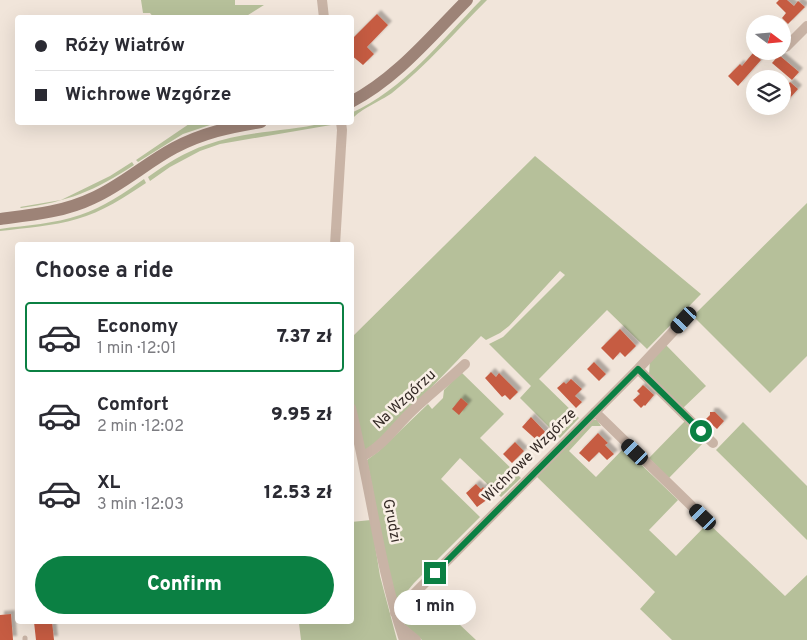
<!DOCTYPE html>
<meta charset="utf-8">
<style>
body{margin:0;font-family:Overpass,sans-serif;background:#f2f2f3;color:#2b2b33;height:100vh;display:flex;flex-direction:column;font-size:19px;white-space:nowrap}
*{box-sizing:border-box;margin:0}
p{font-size:16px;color:#7c7c81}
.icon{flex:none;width:28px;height:28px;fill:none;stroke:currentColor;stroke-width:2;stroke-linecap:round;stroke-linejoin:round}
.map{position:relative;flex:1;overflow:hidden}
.details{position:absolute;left:15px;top:242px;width:339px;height:382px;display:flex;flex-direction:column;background:#fff;border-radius:5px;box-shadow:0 5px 20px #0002}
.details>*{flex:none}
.banner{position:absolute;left:15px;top:15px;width:339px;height:110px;border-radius:5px;box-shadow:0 5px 20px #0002;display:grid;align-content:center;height:110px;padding:0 20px;background:#fff}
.needle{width:32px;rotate:106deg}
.controls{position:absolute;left:746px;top:15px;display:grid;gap:10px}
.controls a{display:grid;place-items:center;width:45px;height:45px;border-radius:50%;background:#fff;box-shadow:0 5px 20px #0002;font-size:25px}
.end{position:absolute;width:22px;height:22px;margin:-11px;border:6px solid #0b8043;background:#fff;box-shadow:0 0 0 2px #fff}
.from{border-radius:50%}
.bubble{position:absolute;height:35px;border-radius:18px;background:#fff;box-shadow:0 5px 20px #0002;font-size:16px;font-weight:800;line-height:35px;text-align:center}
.car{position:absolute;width:15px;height:30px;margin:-15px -8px;border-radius:6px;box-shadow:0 0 4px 1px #0007;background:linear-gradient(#222 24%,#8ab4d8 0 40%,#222 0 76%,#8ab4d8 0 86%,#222 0)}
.banner b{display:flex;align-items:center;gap:18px;height:48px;font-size:19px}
.banner b+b{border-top:1px solid #e1e1e2}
.banner i{width:12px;height:12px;background:#2b2b33}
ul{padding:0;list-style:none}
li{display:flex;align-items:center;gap:15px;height:70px;margin:0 10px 8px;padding:0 10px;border:2px solid transparent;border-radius:5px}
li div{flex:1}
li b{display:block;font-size:19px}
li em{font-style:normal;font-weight:800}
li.current{border-color:#0b8043}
li>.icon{width:45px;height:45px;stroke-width:1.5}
h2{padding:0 20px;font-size:22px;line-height:60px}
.primary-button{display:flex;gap:10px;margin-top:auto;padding:10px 20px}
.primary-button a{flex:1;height:58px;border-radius:30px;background:#0b8043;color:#fff;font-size:20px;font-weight:800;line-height:58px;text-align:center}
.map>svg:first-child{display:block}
.green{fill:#b6c09a}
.building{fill:#c65c43;filter:url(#shadow)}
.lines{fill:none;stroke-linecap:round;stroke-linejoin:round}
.lane{stroke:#c9b4a6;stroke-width:5}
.street{stroke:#c9b4a6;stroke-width:10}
.secondary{stroke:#9d8377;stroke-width:12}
.route{stroke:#0b8043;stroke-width:6}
.labels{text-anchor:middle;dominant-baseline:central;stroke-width:5;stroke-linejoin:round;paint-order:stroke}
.street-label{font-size:15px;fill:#352b27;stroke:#f9efe6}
</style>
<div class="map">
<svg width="807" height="640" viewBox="0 0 807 640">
<defs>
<filter id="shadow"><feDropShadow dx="4" dy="-4" stdDeviation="1" flood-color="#0004"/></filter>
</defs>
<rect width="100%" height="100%" fill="#f1e5da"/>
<path class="green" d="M141 0H235V5H264L245 17 154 18 150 13H143Z
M481 0H487C456 31 426 66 392 93 381 101 356 111 351 121V113C403 90 442 40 481 0Z
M199 122 216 123 183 134 138 162 136 160 189 124Z
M324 123H331V125L220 144 200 151 170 167 150 181 148 177C166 164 185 152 206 145 244 131 285 132 324 123Z
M535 156 701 294 647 349 607 310 539 379 579 418 560 438 520 398 531 386 489 344 503 337 565 275 560 271 509 326 500 333 486 340 481 336 372 449 365 451 351 399V338Z
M132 162 134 165C95 191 67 202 21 208L20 207 61 200 110 176Z
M144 179 146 183C125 197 102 212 77 219 53 226 26 228 0 231V229C27 225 54 224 80 215 104 207 124 193 144 179Z
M807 203V356L770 393 693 316Z
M665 344 706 386 683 408 649 375 650 359Z
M461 372 504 414 480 438 521 478 501 497 460 458 441 479 480 517 414 583 399 601 394 600 367 460 379 451 428 404 432 409 443 398 444 390Z
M592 420H597L601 426H592L569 451 596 477 624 448 678 500 649 530 676 556 708 523 785 596 807 575V640H672L640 609 655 592 535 475Z
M686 420 706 440 669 478 649 458Z
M743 422 807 486V540L716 450Z
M371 520 380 576 397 640H301L299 623 351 622V522Z
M423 590 476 640H422L403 623 400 613Z"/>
<path class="building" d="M779 0H787L794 6 798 1 805 7 788 24 782 18 786 13 776 3Z
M377 14 388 25 367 47 374 54 363 65 351 55V40Z
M753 53 761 60 738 86 728 76 740 64 742 66Z
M779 55 799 72 792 80 772 63Z
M790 82 798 89 782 107V91Z
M620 329 636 346 625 357 620 352 613 360 601 348Z
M594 362 606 374 599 381 587 369Z
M491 372 496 377 499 373 518 392 510 400 505 395 502 397 485 378Z
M571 379 582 389 575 396 582 402 576 408 557 388 564 382 566 384Z
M643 385 654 395 645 406 644 405 641 408 633 400 640 394 637 391Z
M461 398 468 404 459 415 452 409Z
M710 412H715L724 421 717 429 706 419 710 415Z
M531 417 549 436 541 444 522 427Z
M598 433 608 443 605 445 614 454 607 460 599 452 589 462 579 453Z
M515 442 524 451 512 463 503 454Z
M476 484 481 489 483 487 492 496 477 507 466 493Z
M11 614 13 640H0V615Z
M34 622H52L54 640H36Z"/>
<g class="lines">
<path class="lane" d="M25 638V640"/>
<path class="street" d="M322 0 324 18
M786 47 807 26
M335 245 342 130 341 122
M638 369 713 443
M351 408C370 485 379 565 404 640
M595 412 703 517
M363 456C383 446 396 426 412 411 429 395 448 380 465 364
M395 613 638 369 684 320
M400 627 416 640"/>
<path class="secondary" d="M351 102C397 78 431 36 467 0
M0 219C32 215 64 212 93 198 122 185 146 163 174 148 202 133 230 127 261 122"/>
</g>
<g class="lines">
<path class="route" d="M435 573 638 369 701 431"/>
</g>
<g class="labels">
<g class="street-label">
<text transform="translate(405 400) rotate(-43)">Na Wzgórzu</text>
<text transform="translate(530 456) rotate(-45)">Wichrowe Wzgórze</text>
<text transform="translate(391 521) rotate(79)">Grudzi</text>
</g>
</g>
</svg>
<div class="controls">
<a><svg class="needle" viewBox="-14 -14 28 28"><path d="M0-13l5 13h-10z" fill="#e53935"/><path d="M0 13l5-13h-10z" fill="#7c7c81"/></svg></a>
<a><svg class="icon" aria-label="layers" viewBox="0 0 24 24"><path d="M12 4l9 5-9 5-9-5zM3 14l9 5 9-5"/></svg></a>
</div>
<i class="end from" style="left:701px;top:431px"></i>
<i class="end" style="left:435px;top:573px"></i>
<div class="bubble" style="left:394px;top:590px;width:82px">1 min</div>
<i class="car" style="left:684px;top:320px;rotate:223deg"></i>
<i class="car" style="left:635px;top:452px;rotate:314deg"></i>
<i class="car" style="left:703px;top:517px;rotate:314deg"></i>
<div class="banner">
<b><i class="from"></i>Róży Wiatrów</b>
<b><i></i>Wichrowe Wzgórze</b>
</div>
<section class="details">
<h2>Choose a ride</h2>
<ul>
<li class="current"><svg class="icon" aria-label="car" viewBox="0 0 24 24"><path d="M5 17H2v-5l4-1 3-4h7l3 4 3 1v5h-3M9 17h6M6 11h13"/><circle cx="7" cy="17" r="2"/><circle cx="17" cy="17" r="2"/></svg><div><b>Economy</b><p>1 min · 12:01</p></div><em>7.37 zł</em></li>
<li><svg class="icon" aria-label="car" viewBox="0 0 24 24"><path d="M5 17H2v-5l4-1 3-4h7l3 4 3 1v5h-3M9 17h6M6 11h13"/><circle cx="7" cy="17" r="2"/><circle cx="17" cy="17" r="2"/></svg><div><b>Comfort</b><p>2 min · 12:02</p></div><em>9.95 zł</em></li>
<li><svg class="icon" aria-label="car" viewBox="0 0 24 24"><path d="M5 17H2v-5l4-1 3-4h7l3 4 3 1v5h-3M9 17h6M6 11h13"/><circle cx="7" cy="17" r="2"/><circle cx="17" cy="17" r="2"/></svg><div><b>XL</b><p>3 min · 12:03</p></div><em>12.53 zł</em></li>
</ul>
<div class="primary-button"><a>Confirm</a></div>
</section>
</div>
